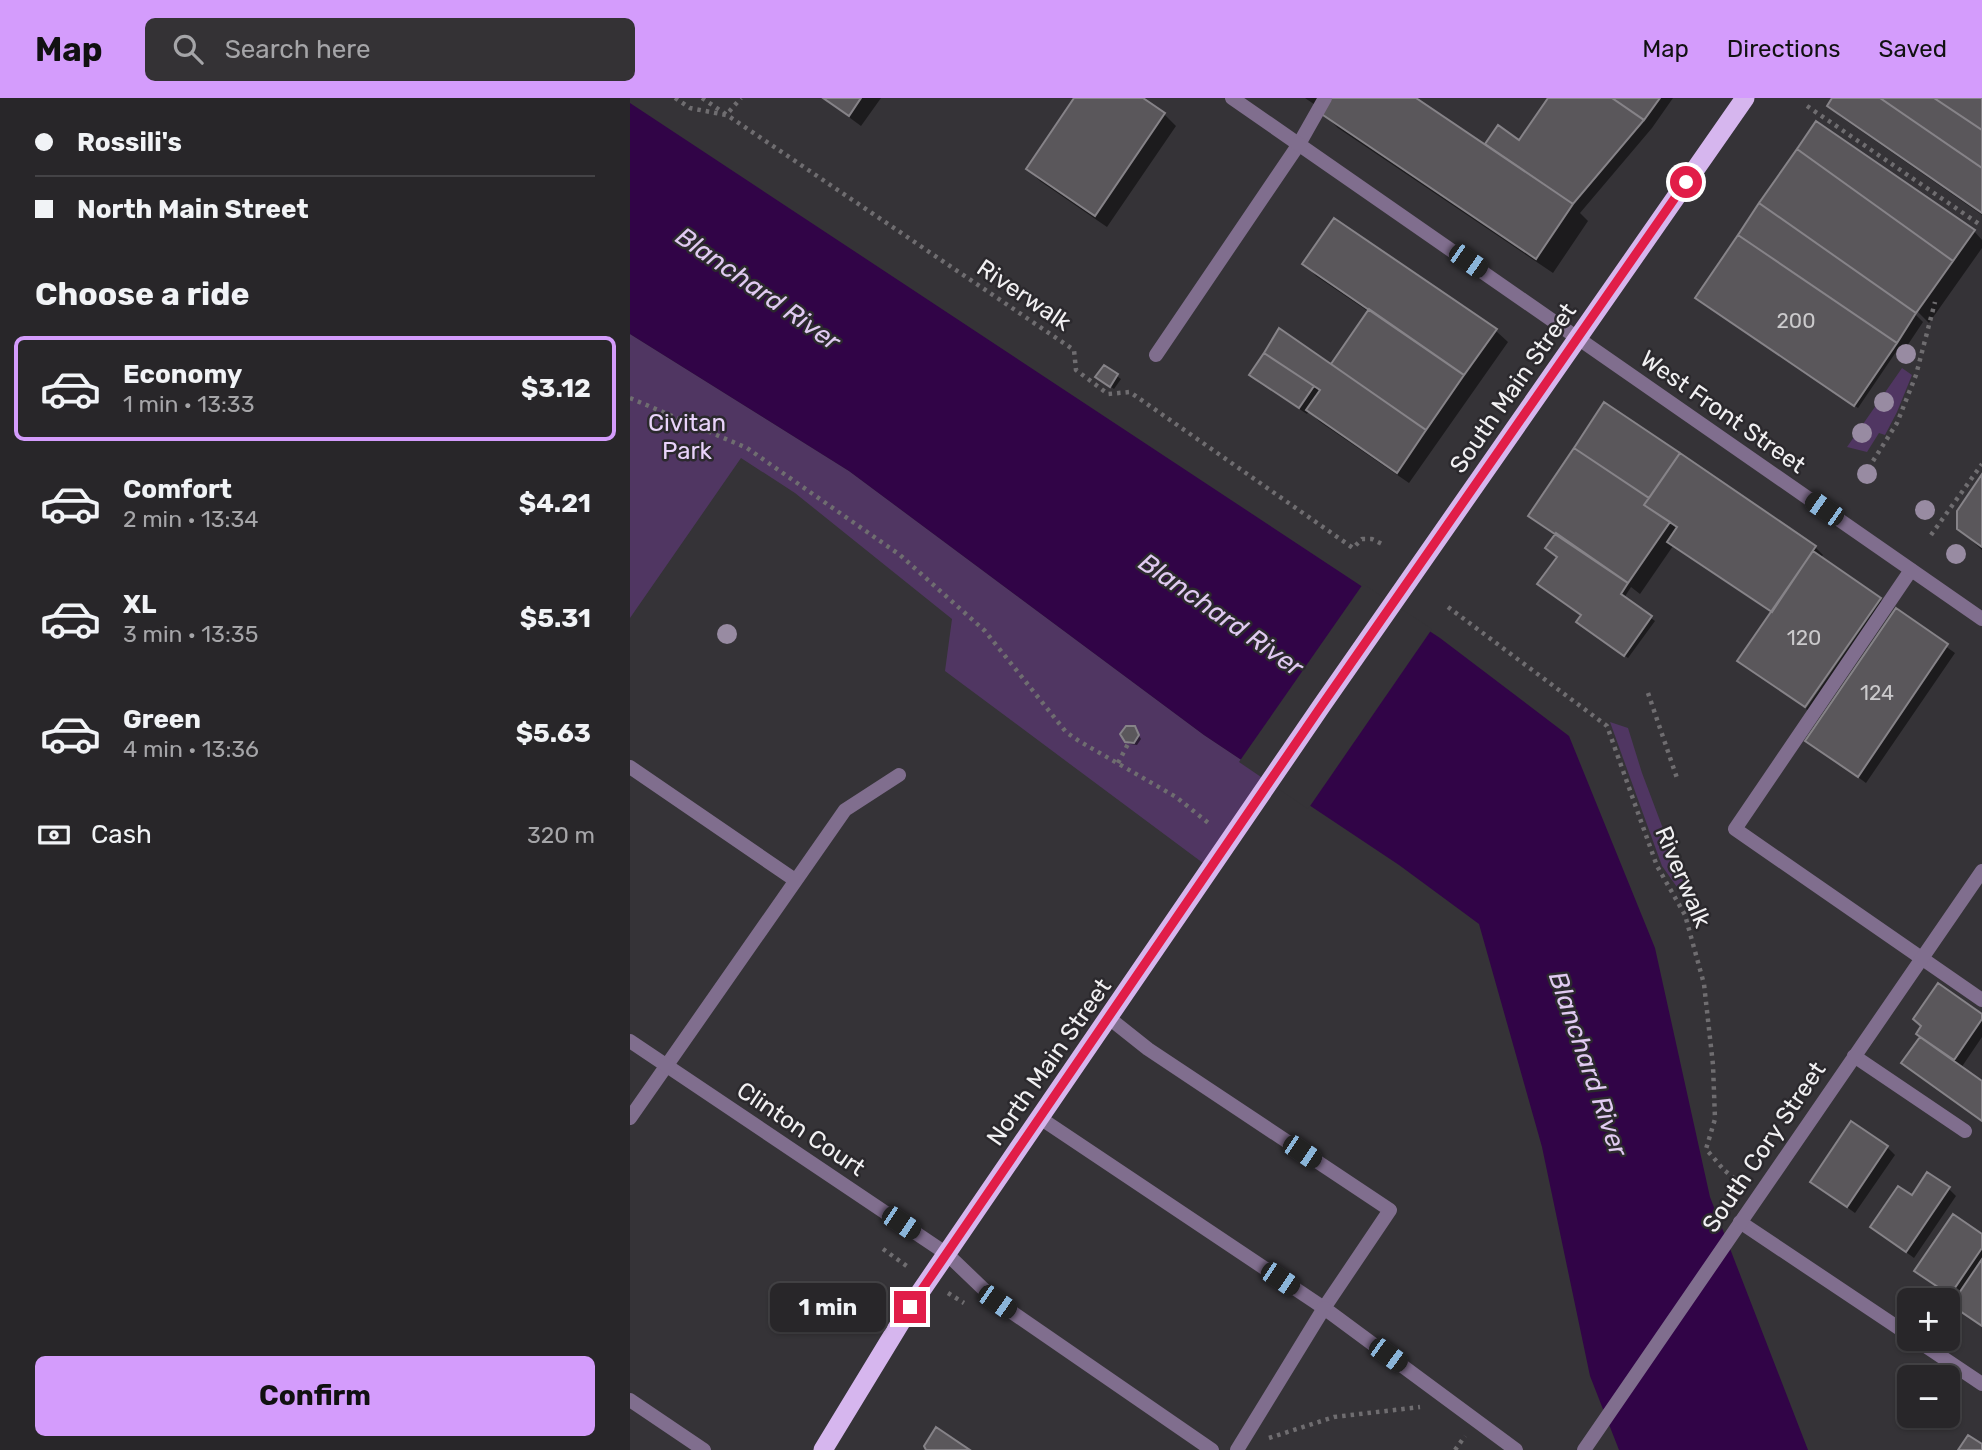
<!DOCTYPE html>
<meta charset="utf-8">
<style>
body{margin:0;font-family:Rubik,sans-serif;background:#343235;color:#f1f3f6;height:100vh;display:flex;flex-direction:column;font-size:26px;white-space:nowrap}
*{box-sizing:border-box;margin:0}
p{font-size:23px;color:#a5a5a8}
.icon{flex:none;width:38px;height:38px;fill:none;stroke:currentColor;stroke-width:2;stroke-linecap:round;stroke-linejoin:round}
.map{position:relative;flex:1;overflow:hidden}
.sheet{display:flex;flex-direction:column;background:#282629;width:630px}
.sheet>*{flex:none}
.top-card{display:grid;align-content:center;height:154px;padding:0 35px;background:#282629}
.fabs{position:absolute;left:1267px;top:1190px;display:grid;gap:14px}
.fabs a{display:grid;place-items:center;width:63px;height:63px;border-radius:10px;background:#282629;box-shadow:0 2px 5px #0004,0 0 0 2px #444346;font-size:35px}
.end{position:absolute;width:32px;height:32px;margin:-16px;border:9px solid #e11d48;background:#fff;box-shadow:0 0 0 4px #fff}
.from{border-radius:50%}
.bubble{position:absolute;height:49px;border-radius:10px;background:#282629;box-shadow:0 2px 5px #0004,0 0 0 2px #444346;font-size:23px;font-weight:700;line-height:49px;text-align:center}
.car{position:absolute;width:21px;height:42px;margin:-21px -10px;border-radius:9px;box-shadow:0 0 5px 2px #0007;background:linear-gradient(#222 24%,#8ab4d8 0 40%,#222 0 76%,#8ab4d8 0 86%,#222 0)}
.top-card b{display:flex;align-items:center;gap:24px;height:66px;font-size:26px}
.top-card b+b{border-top:2px solid #444346}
.top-card i{width:18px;height:18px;background:#f1f3f6}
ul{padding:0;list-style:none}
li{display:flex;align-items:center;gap:21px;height:105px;margin:0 14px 10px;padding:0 21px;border:4px solid transparent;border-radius:10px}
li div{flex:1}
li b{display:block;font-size:26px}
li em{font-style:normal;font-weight:700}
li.active{border-color:#d49cfc}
li>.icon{width:63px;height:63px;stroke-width:1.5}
h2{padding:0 35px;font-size:32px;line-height:84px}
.pay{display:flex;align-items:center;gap:18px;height:77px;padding:0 35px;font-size:26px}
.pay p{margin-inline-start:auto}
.button{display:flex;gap:14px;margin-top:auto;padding:14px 35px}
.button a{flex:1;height:80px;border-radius:10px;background:#d49cfc;color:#111;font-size:28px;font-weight:700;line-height:80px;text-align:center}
header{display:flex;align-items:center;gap:42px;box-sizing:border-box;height:98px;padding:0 35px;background:#d49cfc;color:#111}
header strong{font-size:33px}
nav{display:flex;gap:38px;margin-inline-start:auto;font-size:24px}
.search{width:490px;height:63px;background:#343235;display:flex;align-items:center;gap:18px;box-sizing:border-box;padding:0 24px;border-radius:10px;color:#a5a5a8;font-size:26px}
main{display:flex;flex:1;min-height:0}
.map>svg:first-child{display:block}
.green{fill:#503662}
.water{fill:#310447}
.pier{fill:#353337}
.shadow{fill:#0007}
.building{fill:#5a575b;stroke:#868388;stroke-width:2}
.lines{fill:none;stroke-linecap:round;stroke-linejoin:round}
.path{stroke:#6f6d70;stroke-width:4.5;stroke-dasharray:3.5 5;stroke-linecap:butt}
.service{stroke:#806e8e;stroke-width:14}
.minor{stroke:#806e8e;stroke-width:14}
.tertiary{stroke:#806e8e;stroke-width:14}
.trunk{stroke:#d6b6ee;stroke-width:19}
.tree{fill:#988ba2}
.route{stroke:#e11d48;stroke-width:9}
.labels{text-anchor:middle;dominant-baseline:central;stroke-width:5;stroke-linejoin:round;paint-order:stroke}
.number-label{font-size:21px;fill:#cbcacc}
.street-label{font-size:24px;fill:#f1f0f2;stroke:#2b292d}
.park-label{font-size:24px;fill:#e9d3fa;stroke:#2b292d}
.water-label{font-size:26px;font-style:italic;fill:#e0caf1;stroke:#2b292d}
</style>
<header>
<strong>Map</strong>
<div class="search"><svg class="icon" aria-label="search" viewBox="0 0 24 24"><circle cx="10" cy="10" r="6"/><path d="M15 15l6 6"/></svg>Search here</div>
<nav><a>Map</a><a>Directions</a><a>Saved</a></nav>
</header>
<main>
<section class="sheet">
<div class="top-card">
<b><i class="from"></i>Rossili's</b>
<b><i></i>North Main Street</b>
</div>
<h2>Choose a ride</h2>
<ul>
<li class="active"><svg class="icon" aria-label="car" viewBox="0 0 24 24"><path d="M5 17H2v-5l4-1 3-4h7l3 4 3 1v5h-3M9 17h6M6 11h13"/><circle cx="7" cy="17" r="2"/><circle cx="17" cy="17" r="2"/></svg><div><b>Economy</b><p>1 min · 13:33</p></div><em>$3.12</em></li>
<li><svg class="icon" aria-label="car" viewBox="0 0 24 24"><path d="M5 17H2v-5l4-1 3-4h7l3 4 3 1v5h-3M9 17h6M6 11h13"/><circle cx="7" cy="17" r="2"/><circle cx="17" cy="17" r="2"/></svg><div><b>Comfort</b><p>2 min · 13:34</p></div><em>$4.21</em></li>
<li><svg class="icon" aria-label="car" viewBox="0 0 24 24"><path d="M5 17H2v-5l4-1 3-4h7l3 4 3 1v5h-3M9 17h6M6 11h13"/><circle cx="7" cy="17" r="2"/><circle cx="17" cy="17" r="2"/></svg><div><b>XL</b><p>3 min · 13:35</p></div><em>$5.31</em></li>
<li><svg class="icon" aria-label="car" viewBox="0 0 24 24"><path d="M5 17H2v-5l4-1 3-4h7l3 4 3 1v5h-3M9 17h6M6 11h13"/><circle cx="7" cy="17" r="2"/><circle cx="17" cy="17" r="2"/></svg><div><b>Green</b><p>4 min · 13:36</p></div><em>$5.63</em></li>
</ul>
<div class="pay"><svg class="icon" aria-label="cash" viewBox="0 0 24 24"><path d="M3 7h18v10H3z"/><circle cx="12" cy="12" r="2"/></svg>Cash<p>320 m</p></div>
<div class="button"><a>Confirm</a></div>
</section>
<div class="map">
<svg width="1352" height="1352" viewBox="0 0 1352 1352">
<rect width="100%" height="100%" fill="#353337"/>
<path class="green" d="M0 236 219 373 574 637 634 677 581 771 315 573 322 521 165 395 111 360 0 520Z
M1272 270 1282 277 1267 314 1255 337 1249 335 1237 354 1217 349Z
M980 624 998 630 1012 675 1052 781 1065 798 1066 816 1032 768Z"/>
<path class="water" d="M0 5 810 540 939 638 1025 850 1080 1099 1178 1352H989L960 1278 912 1049 849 826 769 767 574 637 219 373 0 236Z"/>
<path class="pier" d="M733 486 802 531 678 711 609 664Z"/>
<path class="shadow" d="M193 0H251L231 28Z
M446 0H510L534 16 546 28 477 129 410 83 398 71Z
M675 0H783L855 49 868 30 890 44 920 0H1043L1022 30 950 115 958 123 923 175 708 30 693 15 694 13Z
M1204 0H1352V117L1211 19 1199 8Z
M704 122 866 233 878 244 779 385 690 324 679 313 677 316 629 285 621 277 701 269 739 214 686 178 675 166Z
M1344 133 1352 142V150L1299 225 1285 211V216L1293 224 1275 251 1270 248 1228 310 1071 203Z
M474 269 491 281 484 291 471 282Z
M975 306 1185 449 1193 457 1190 460 1248 500 1173 609 1109 563 1143 516 1043 448 1010 496 1001 489 994 500 1025 523 998 560 952 527 953 517 929 459 926 438 901 417Z
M1352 379V452L1329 431V414Z
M1251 502 1257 509 1183 616 1176 611Z
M1266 513 1325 555 1236 685 1178 642Z
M504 630 511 641 507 647 500 646 496 643Z
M1308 888 1352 918V939L1331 970 1352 985V1023L1273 965 1292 939Z
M1257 1049 1265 1057 1225 1115 1182 1084Z
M1319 1091 1326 1098 1284 1160 1242 1129 1282 1099Z
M1323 1119 1352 1138V1229L1323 1207 1326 1203 1287 1173Z"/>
<path class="building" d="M193 0H231L219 18Z
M444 0H513L535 15 465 118 396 71Z
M700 0H786L943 106 906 161 690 15Z
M918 0H982L1014 22 943 106 855 46 868 27 889 42Z
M982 0H1030L1014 22Z
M1202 0H1250L1352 70V115L1197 8Z
M1250 0H1304L1352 32V70Z
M1304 0H1352V32Z
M1186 23 1345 132 1323 163 1167 51Z
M1167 51 1323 163 1286 215 1129 105Z
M1129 105 1286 215 1267 245 1108 137Z
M704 120 867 231 834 277 672 166Z
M1108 137 1267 245 1224 308 1065 200Z
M739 211 834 277 796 332 701 266Z
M649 230 796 332 767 375 676 312 690 292 634 255Z
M634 255 684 288 669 310 619 277Z
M474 267 488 276 480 289 465 279Z
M974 304 1050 355 1019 400 944 350Z
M944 350 1019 400 1014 407 1040 424 998 485 898 418Z
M1050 355 1186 448 1142 514 1037 444 1047 429 1014 407Z
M1352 376V449L1327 431V413Z
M926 435 998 485 991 496 1022 518 994 558 946 524 951 517 907 486 927 459 915 450Z
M1183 453 1251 500 1175 609 1107 563Z
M1266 510 1318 546 1228 679 1175 643Z
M496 628H505L509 637 504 645 495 644 490 636Z
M1308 885 1352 916V921L1324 962 1286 936 1291 928 1283 921Z
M1290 939 1352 983V1023L1271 965Z
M1221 1023 1258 1048 1217 1109 1180 1084Z
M1297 1074 1320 1089 1276 1154 1240 1129 1268 1088 1282 1097Z
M1323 1116 1352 1136V1150L1320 1197 1284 1173Z
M1352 1161V1228L1321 1207Z
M306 1329 340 1352H296L294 1348Z
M1338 1337 1352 1346V1352H1328Z"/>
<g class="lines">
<path class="path" d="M45 0 60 10 96 17 111 0
M72 0 444 252 446 272 478 296 500 294 723 450 732 441H742L752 446
M1177 8 1352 128
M0 300 117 350 270 457 355 533 436 634 449 643 546 699 581 727
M1243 363 1267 325 1286 277 1305 204
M1301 437 1352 366
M818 509 977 628 1027 768 1055 817 1074 886 1083 967 1085 1021 1076 1051 1094 1072 1112 1087
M1018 595 1048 683
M488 665 499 644
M253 1151 278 1169
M318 1195 334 1205
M639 1340 704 1319 790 1309
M825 1352 835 1338"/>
<path class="service" d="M526 257 669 46 695 0
M1281 472 1105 731 1352 902
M0 669 165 782
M479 920 518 951 760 1112 694 1210
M1224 958 1335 1033
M0 1020 215 712 269 677
M410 1020 694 1210 886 1352
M0 1302 74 1352"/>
<path class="minor" d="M1110 1124 1279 1237
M317 1156 367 1204 582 1352
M1285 1241 1352 1286
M607 1352 694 1210"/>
<path class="tertiary" d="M602 0 1352 521
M0 943 317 1156
M954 1352 1352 773"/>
<path class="trunk" d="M193 1352 280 1209 692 607 1115 0"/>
</g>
<g class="tree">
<circle cx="1276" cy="256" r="10"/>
<circle cx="1254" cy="304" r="10"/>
<circle cx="1232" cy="335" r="10"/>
<circle cx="1237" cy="376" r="10"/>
<circle cx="1295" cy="412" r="10"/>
<circle cx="1326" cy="456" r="10"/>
<circle cx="97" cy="536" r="10"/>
</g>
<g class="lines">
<path class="route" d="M280 1209 692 607 1056 84"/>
</g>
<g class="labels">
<g class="number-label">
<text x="1166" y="222">200</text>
<text x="1174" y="539">120</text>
<text x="1247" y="594">124</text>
</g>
<g class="street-label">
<text transform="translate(394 197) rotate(34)">Riverwalk</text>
<text transform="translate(883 290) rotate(-55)">South Main Street</text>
<text transform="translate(1093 314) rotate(35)">West Front Street</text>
<text transform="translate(1053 779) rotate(67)">Riverwalk</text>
<text transform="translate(419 964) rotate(-55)">North Main Street</text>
<text transform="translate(171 1031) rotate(34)">Clinton Court</text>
<text transform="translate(1134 1049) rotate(-56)">South Cory Street</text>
</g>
<g class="park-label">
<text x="57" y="325">Civitan<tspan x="57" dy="28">Park</tspan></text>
</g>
<g class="water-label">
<text transform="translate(128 191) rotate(35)">Blanchard River</text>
<text transform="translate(591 517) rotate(35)">Blanchard River</text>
<text transform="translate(958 966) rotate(71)">Blanchard River</text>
</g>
</g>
</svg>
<div class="fabs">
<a>+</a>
<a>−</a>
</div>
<i class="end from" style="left:1056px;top:84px"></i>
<i class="end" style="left:280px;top:1209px"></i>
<div class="bubble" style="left:140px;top:1185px;width:116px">1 min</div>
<i class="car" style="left:838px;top:163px;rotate:125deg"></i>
<i class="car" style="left:1194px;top:411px;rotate:305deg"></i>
<i class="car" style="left:672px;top:1054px;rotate:124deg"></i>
<i class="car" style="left:271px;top:1125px;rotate:124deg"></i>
<i class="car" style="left:650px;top:1181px;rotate:124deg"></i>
<i class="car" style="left:367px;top:1204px;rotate:125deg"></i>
<i class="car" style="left:758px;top:1257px;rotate:126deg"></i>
</div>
</main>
